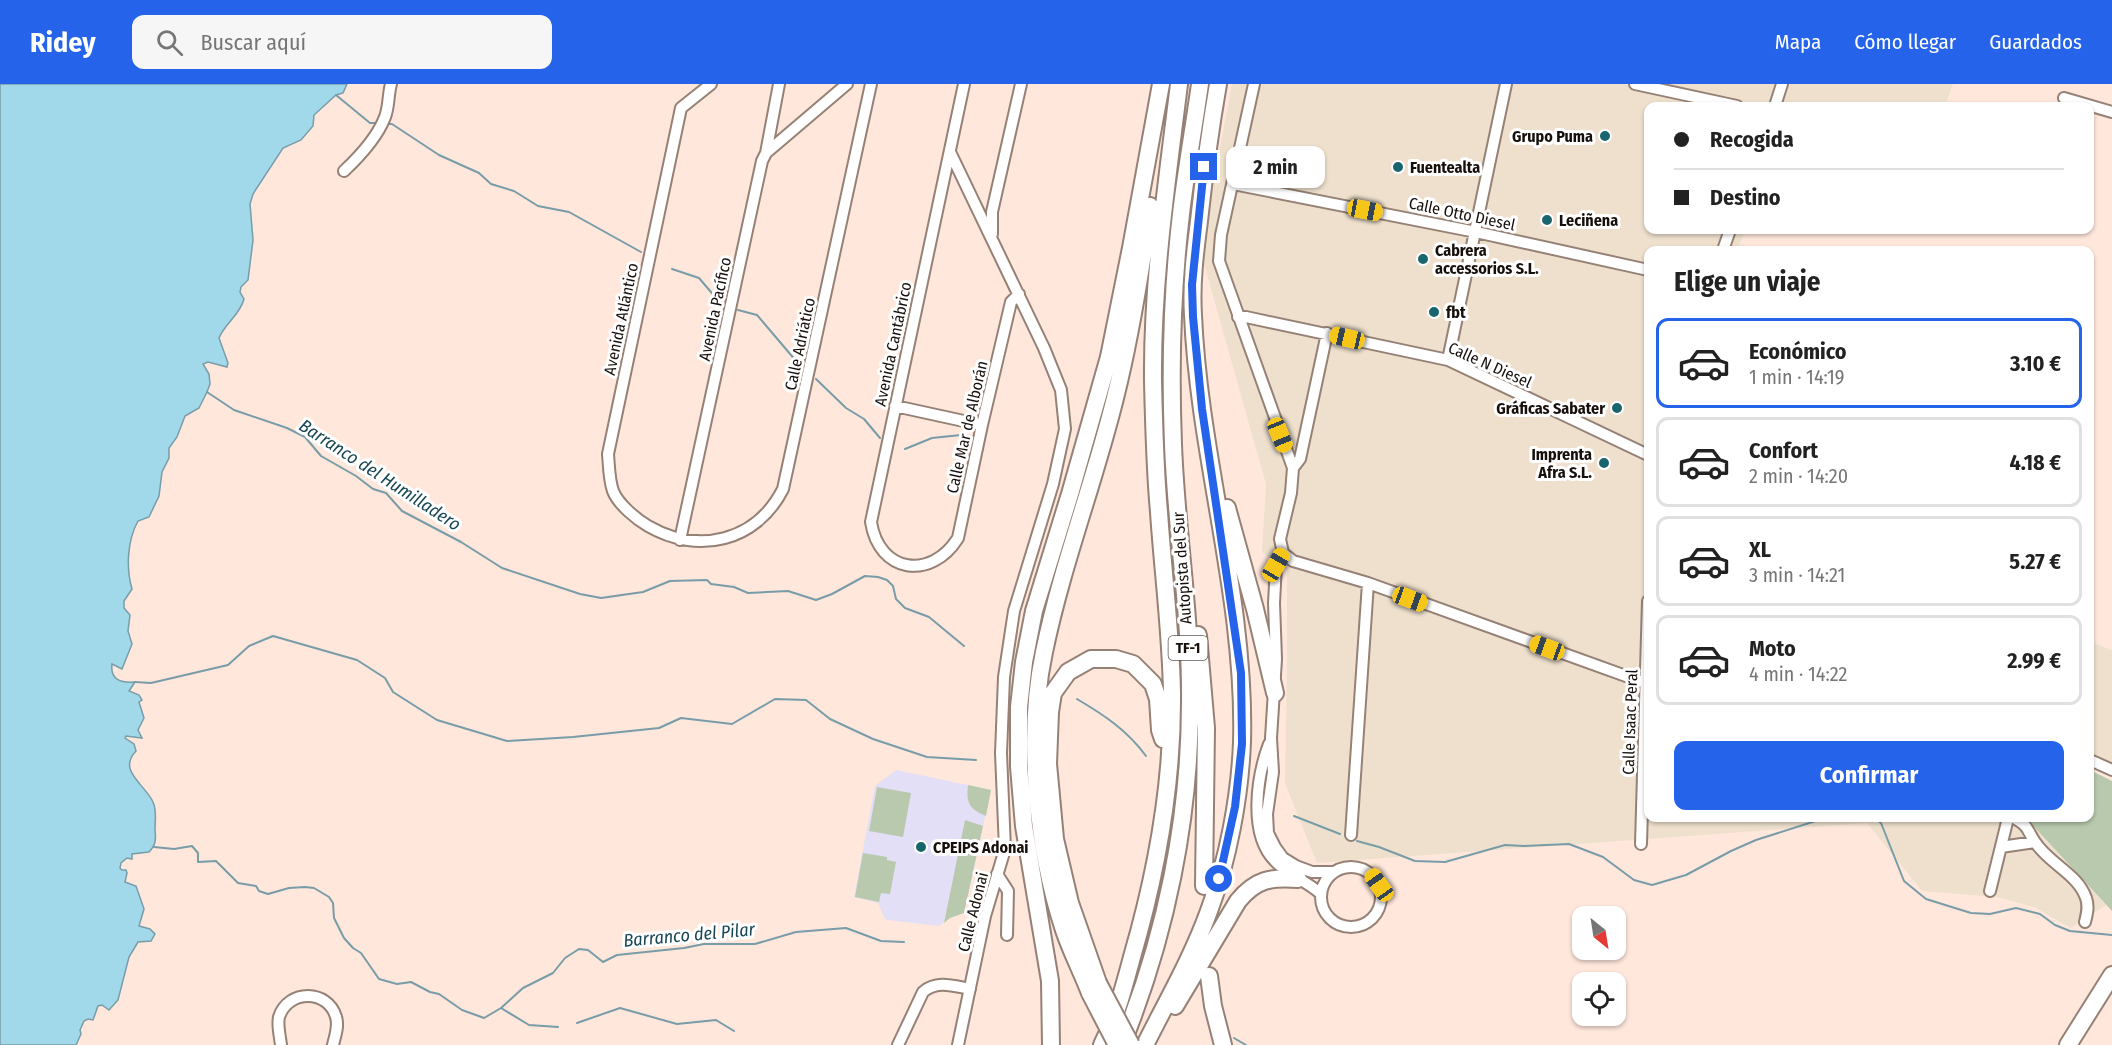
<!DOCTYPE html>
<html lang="es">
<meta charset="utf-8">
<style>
body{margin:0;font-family:"Fira Sans Condensed",sans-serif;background:#f6f6f6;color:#222;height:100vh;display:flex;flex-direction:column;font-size:22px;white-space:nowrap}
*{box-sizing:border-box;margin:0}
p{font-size:20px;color:#767676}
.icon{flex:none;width:33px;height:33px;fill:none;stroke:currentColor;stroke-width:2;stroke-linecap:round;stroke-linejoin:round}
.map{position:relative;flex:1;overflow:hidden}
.side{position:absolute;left:1644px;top:162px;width:450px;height:576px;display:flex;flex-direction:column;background:#fff;border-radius:12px;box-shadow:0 2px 4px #0004}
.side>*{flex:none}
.banner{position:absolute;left:1644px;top:18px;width:450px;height:132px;border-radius:12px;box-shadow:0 2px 4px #0004;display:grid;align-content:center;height:132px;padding:0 30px;background:#fff}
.needle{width:39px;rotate:150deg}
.tools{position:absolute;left:1572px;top:822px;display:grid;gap:12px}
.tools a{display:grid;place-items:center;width:54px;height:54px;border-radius:12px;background:#fff;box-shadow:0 2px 4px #0004;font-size:30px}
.end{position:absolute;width:27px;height:27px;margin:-14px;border:8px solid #2563eb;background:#fff;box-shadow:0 0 0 3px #fff}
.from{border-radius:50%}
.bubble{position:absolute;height:42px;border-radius:12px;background:#fff;box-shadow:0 2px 4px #0004;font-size:20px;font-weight:700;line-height:42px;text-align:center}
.car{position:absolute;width:18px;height:36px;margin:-18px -9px;border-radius:8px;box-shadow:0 0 4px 2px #0007;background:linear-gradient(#f5c518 24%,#345 0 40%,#f5c518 0 76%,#345 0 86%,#f5c518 0)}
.banner b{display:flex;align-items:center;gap:21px;height:57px;font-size:22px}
.banner b+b{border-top:2px solid #e0e0e0}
.banner i{width:15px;height:15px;background:#222}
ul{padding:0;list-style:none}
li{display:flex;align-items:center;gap:18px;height:90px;margin:0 12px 9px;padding:0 18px;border:3px solid #e0e0e0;border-radius:12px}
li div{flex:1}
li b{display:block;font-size:22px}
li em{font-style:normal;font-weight:700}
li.current{border-color:#2563eb}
li>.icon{width:54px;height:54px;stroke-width:1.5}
h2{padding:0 30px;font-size:27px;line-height:72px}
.action{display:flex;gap:12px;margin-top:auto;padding:12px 30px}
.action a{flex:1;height:69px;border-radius:12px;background:#2563eb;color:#fff;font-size:24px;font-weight:700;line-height:69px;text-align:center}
header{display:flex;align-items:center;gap:36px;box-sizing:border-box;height:84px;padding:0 30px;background:#2563eb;color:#fff}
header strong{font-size:28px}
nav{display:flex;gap:33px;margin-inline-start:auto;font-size:21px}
.search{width:420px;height:54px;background:#f6f6f6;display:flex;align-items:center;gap:15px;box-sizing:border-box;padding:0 21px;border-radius:12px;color:#767676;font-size:22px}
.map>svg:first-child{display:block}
.industrial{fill:#eee0cd}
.education{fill:#e2dff6}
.green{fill:#b8c9ad}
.water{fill:#a1d9eb;stroke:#789ca8;stroke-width:1.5}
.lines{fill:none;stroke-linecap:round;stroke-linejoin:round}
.stream{stroke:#789ca8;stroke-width:2}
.minor-casing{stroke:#968176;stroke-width:14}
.highway-casing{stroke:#968176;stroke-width:20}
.minor{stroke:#fff;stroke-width:10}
.highway{stroke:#fff;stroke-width:16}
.highway-bridge-casing{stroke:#968176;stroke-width:20;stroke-linecap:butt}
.highway-bridge{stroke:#fff;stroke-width:16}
.route{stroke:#2563eb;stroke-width:8}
.poi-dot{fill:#19656e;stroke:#fff;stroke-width:2}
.labels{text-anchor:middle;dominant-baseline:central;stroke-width:6;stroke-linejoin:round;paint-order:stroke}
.shield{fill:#fff;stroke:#5d5754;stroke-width:1.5}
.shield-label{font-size:15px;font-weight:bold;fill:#170f0b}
.poi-label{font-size:16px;font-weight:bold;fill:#170f0b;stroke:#fff;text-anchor:start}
.street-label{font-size:16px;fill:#170f0b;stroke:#fff}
.water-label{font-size:18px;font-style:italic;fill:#164653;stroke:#fff}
</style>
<header>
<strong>Ridey</strong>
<div class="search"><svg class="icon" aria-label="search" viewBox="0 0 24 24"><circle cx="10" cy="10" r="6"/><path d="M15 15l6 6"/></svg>Buscar aquí</div>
<nav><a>Mapa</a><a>Cómo llegar</a><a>Guardados</a></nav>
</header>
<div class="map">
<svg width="2112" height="961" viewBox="0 0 2112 961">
<rect width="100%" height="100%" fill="#ffe7db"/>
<path class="industrial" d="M1232 0H1953L1945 22H1920L1886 18 1875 22H1648V146H1745L1737 166H1648V734H2026L2106 821 2071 844 2034 823 1997 813 1922 807 1867 739 1317 779 1285 699 1287 582V486L1262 468 1266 400 1202 173 1215 89Z
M2090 558 2112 566V679L2090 670Z"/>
<path class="education" d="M896 686 991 706 964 829 950 834 939 842 888 836 885 835 878 819 854 813 875 702Z"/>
<path class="green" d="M2090 686 2112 697V827L2026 734H2090Z
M968 701 991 706 986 732C969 725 966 719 968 701Z
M877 703 911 709 903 753 869 747Z
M965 736 983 742 964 829 950 834 944 839Z
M863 769 887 773V776L896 778 890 810 881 809 879 818 855 813Z"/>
<path class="water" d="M0 0H347L343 9 336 11 314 31 313 42 301 56 283 64 253 110 250 120 253 156 248 196 241 203 240 208 244 215C240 231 225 239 219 254L228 279 227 283 208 278 203 280 209 290 210 300 207 308 199 324 185 332 177 353 169 364V374L162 388 159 412 149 433 138 437C127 457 126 484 132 505L124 517V524L130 531 128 547 132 560 122 585 112 580C110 596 121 599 135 598L129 607 139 611 142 616 139 618 144 634 138 646 142 654 126 652 125 654 134 660 136 667C117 687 145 700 153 718 157 726 155 737 155 746 156 755 156 761 149 768L132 770V775L127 774 121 779 120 784 122 786H126L127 789 125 798 136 802 144 825 139 842 150 845 155 850 151 857 138 858 129 873 118 916 109 926 102 921 98 922 93 936 88 935 84 937 80 946 81 950 76 961H0Z"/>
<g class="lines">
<path class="stream" d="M336 11 370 39H378
M387 40H392L439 71 479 89 491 100 514 107 538 122 569 128 641 168
M672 185 699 194 722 221
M738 226 757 231 802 284
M816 295 846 324 864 335 880 354
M207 308 234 326 287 344 305 353 321 372 356 392 373 405 386 409 402 427 461 458 502 484 580 510 601 514 643 508 670 497 707 496 711 500 734 503 748 509 788 507 816 516 832 510 865 492 878 493 887 496 893 502 896 515 905 524 929 533 964 562
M905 365 932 354 961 351
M135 598 151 599 228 581 249 562 273 552 357 576 385 594 393 608 437 636 507 657 573 653 659 644 681 634 732 640 775 615 806 616 830 635 873 655 927 673 976 676
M1077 615C1104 631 1127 646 1146 672
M1294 732 1340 750
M1874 734 1881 739 1904 797 1926 815 1971 829 1990 830 2016 824 2040 830 2055 841 2070 847 2112 851
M1357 757 1379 763 1415 777 1445 778 1505 761 1524 762 1569 760 1603 773 1634 796 1652 801 1686 791 1731 767 1756 756 1825 734
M154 763 174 765 192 762 198 769V778L216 777 238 799 256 802 259 807 268 810 289 804 305 803 314 804 329 813 333 819 334 834 344 854 353 864 361 869 379 895 397 900 411 898 430 908 439 910 462 926 484 934 501 924 523 904 553 889 565 874 579 865 588 866 603 878 617 871 684 864 704 860H755L796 848 846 844 881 857 904 858
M501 924 529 941 558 943
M577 939 620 924 677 940 716 936 734 947
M1234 954 1246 961"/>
<g class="minor-casing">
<path id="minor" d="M711 0 681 24 608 370C609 381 609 396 613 407 618 420 636 435 648 442 698 471 756 458 783 405L871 0
M964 0 871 438C879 489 931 497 958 454L982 341 1011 218 1019 210
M1254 0 1221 151 1219 177 1293 384
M1635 0 1737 22
M2064 14 2112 28
M1775 22 1782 0
M950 68 1044 264 1061 306 1065 345 1053 400 1014 527 1004 593 1001 669 1005 765 985 832 958 961
M766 69 847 0
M344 87C360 72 377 54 385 33 389 23 388 11 391 0
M1233 100 1476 148 1648 186
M992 150V128L1021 0
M1723 166 1730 146
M1238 233H1246L1448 276 1648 371
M1448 276 1506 0
M895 322 982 341
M680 456 762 77 766 69 779 0
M1283 469 1293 477 1368 499 1648 600
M1283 469 1276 481 1274 519 1276 575 1271 654 1273 688 1267 730 1268 749 1275 763 1283 774 1296 782 1312 788H1333
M1283 469 1280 455 1291 409 1293 384 1300 375 1327 249
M1269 660C1257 692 1248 750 1275 777 1288 791 1307 797 1321 810
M2090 676 2112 686
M2014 734C2030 743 2026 745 2035 758 2048 779 2078 790 2086 814 2089 822 2087 830 2085 838
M1351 751 1368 499
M1641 760 1648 517
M2001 763 2035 758
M1321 813a30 30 0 1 1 60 0a30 30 0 1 1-60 0Z
M997 790 1008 807 1007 851
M1990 807 2008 734
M281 961C280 952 277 941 279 933 288 905 328 905 336 933 339 942 335 952 333 961
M898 961 923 908C937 896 953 902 970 905"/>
</g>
<g class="highway-casing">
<path id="highway" d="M1227 424 1255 525 1275 609
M1198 551 1206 644 1204 802
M1209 892 1213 922 1223 961
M1098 899 1070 819 1055 755 1048 680 1050 628 1053 609 1068 588 1091 575H1116L1133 580 1153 600 1158 615 1160 646 1163 655
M1090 909C1082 888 1071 867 1064 846 1037 764 1026 652 1044 568 1062 481 1094 399 1115 314 1131 251 1141 186 1150 122
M1175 922 1238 817C1256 795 1271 793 1298 795
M1122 960C1166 852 1190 734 1190 618 1191 531 1176 446 1173 360 1170 284 1172 206 1181 130 1186 87 1194 43 1200 0
M1051 961 1050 897 1024 742 1019 683V623L1024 578 1034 527 1070 410 1109 273 1131 164 1161 0
M1102 961C1116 933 1124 903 1132 873 1157 787 1173 699 1172 609 1171 548 1163 488 1159 428 1155 385 1154 341 1153 297 1152 197 1167 98 1179 0
M1145 961C1167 917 1192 874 1209 827 1228 776 1240 712 1242 658 1246 514 1199 374 1193 231 1191 199 1195 168 1199 137 1204 91 1210 46 1218 0
M2068 961 2112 891"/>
</g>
<use href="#minor" class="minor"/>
<use href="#highway" class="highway"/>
<g class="highway-bridge-casing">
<path id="highway-bridge" d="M1098 899 1131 961
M1090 909 1117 961"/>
</g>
<use href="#highway-bridge" class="highway-bridge"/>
</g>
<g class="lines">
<path class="route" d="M1204 83 1192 201 1193 233 1202 325 1241 589 1242 660 1235 723 1219 795"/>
</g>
<g class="poi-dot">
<circle cx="1605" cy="52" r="6"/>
<circle cx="1398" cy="83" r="6"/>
<circle cx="1547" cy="136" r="6"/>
<circle cx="1423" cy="175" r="6"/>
<circle cx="1434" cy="228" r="6"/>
<circle cx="1617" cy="324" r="6"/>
<circle cx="1604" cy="379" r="6"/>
<circle cx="921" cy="763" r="6"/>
</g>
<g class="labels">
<rect class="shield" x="1168.5" y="552" width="39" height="24" rx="4.5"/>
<g class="shield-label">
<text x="1188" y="564">TF-1</text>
</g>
<g class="poi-label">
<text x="1593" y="52" text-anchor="end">Grupo Puma</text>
<text x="1410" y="83">Fuentealta</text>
<text x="1559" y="136">Leciñena</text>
<text x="1435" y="166">Cabrera<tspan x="1435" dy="18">accessorios S.L.</tspan></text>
<text x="1446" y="228">fbt</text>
<text x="1605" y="324" text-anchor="end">Gráficas Sabater</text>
<text x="1592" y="370" text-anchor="end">Imprenta<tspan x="1592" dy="18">Afra S.L.</tspan></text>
<text x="933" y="763">CPEIPS Adonai</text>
</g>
<g class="street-label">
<text transform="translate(1462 130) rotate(12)">Calle Otto Diesel</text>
<text transform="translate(715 225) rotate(-78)">Avenida Pacífico</text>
<text transform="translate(621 235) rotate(-78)">Avenida Atlántico</text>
<text transform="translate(800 260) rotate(-78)">Calle Adriático</text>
<text transform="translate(893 260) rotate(-78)">Avenida Cantábrico</text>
<text transform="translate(1490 281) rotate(24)">Calle N Diesel</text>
<text transform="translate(967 343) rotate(-77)">Calle Mar de Alborán</text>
<text transform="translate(1182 484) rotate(-94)">Autopista del Sur</text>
<text transform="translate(1630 638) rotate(-88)">Calle Isaac Peral</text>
<text transform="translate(973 828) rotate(-76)">Calle Adonai</text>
</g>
<g class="water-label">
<text transform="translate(380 391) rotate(33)">Barranco del Humilladero</text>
<text transform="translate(689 851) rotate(-5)">Barranco del Pilar</text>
</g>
</g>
</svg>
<div class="tools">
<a><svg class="needle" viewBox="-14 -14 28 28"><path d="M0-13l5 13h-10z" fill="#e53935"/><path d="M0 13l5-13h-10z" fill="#767676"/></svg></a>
<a><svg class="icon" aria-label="locate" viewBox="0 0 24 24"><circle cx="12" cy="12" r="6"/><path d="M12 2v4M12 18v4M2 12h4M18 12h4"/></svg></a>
</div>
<i class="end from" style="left:1219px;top:795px"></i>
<i class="end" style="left:1204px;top:83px"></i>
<div class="bubble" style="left:1226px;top:62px;width:99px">2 min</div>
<i class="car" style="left:1365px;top:126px;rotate:101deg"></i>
<i class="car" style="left:1347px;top:254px;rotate:283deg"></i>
<i class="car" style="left:1280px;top:351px;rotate:158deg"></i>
<i class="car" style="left:1276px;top:481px;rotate:30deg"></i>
<i class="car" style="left:1410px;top:515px;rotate:110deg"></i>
<i class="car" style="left:1547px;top:564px;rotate:290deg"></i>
<i class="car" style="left:1379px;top:801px;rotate:325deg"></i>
<div class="banner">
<b><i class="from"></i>Recogida</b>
<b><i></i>Destino</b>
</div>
<section class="side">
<h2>Elige un viaje</h2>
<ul>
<li class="current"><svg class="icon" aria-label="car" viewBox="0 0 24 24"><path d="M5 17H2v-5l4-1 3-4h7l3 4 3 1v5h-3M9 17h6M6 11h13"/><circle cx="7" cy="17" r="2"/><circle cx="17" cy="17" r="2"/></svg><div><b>Económico</b><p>1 min · 14:19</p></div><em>3.10 €</em></li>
<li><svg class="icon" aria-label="car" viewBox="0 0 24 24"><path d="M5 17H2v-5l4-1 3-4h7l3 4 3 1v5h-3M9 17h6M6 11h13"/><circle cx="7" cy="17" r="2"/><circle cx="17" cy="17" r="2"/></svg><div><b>Confort</b><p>2 min · 14:20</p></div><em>4.18 €</em></li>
<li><svg class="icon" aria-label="car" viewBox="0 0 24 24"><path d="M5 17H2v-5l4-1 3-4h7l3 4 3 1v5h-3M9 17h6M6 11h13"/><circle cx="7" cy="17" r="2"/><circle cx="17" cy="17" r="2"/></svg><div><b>XL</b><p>3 min · 14:21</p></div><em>5.27 €</em></li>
<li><svg class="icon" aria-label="car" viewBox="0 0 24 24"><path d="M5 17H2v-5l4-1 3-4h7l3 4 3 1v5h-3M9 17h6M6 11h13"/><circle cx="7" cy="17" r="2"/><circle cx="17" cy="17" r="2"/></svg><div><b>Moto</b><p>4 min · 14:22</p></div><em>2.99 €</em></li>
</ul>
<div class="action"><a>Confirmar</a></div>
</section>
</div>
